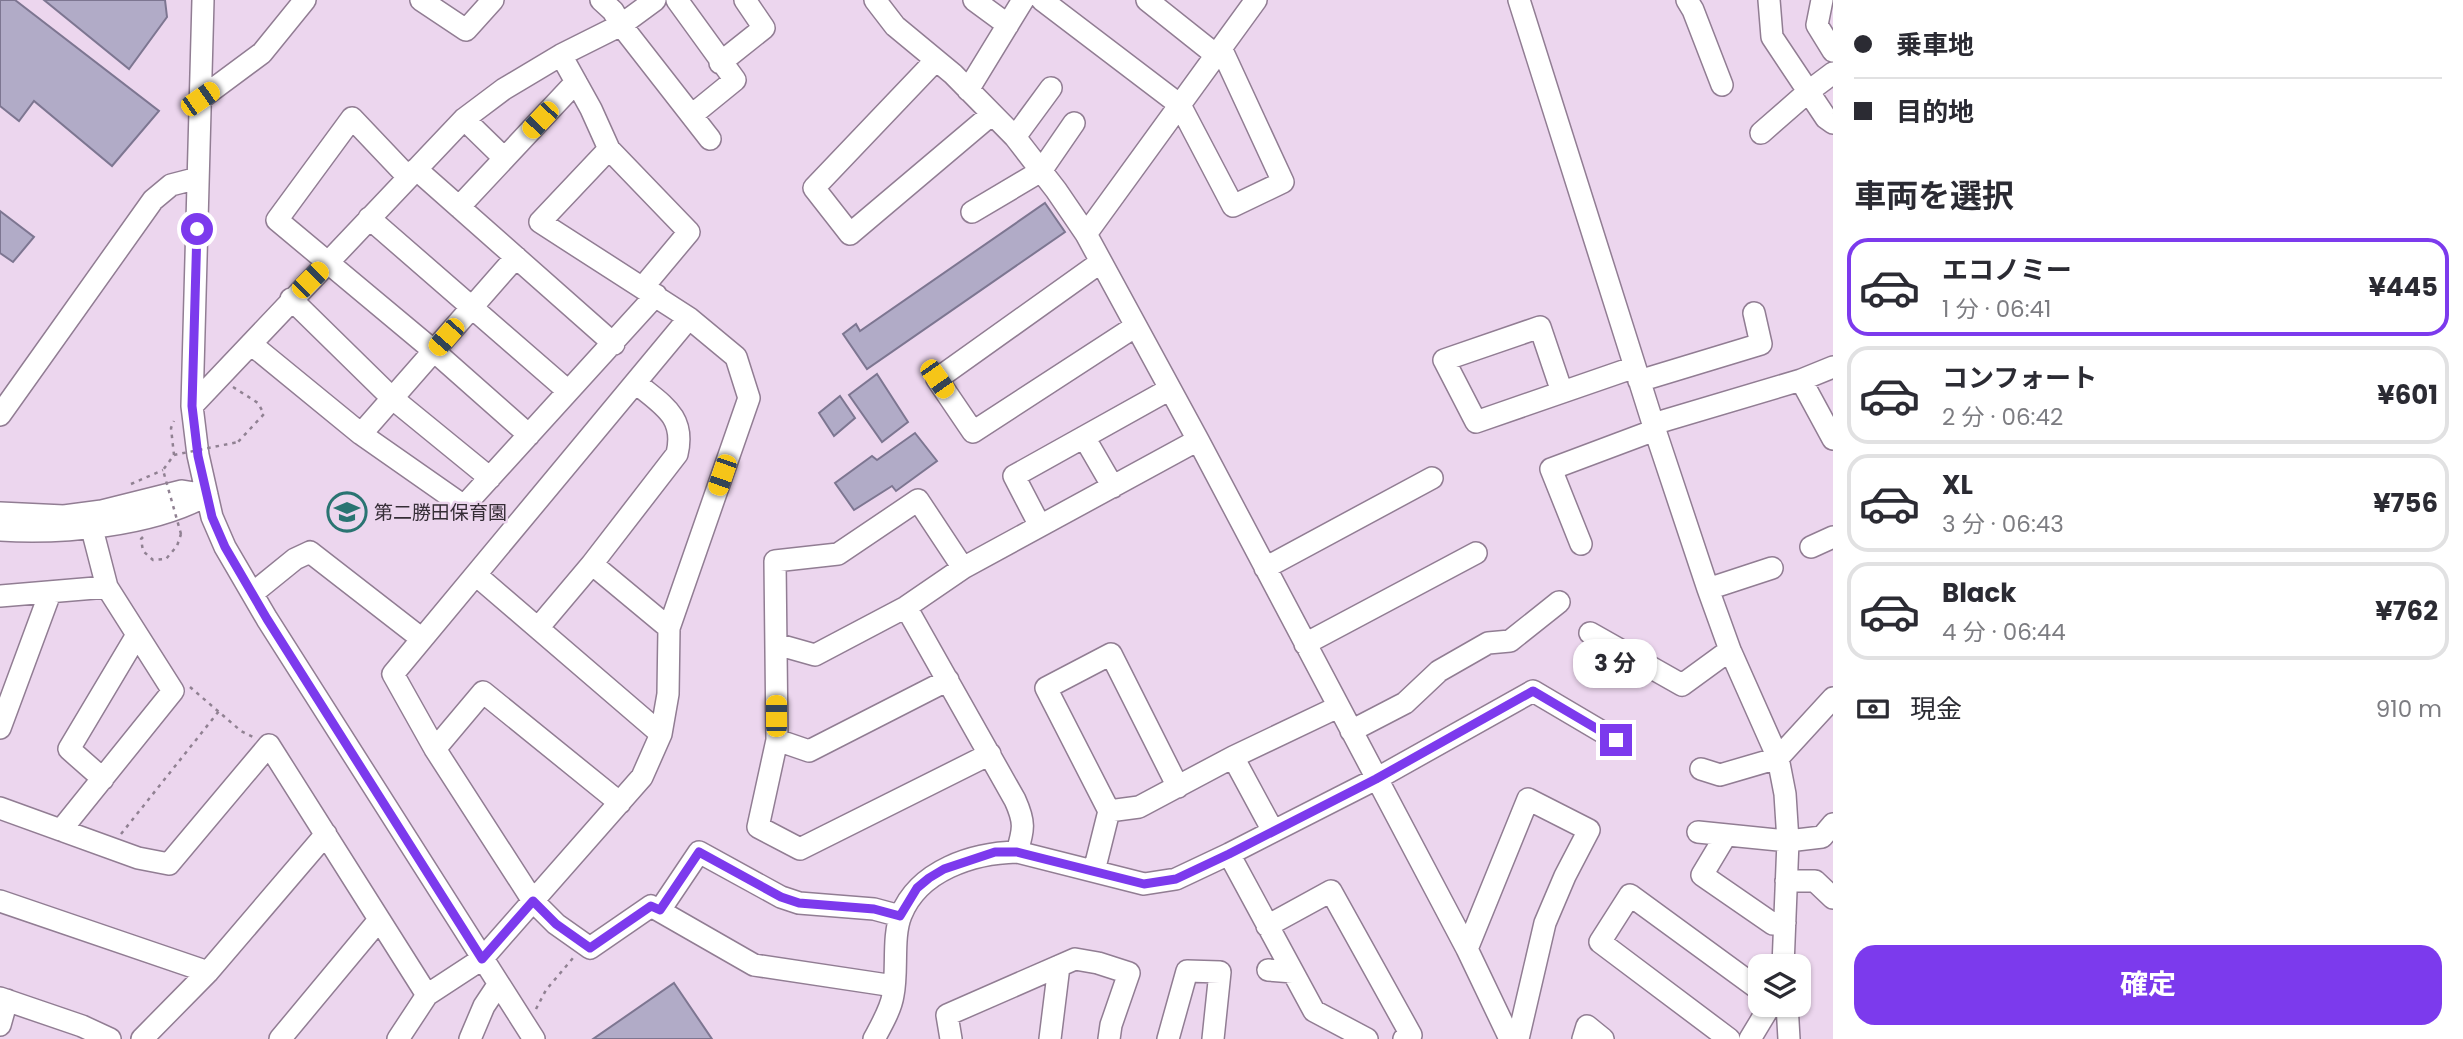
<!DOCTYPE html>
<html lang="ja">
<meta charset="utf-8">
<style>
body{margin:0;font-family:Poppins,"Noto Sans JP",sans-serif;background:#f2f2f3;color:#2b2b33;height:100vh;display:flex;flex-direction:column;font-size:26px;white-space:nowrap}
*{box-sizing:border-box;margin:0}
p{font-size:23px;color:#7c7c81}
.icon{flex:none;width:38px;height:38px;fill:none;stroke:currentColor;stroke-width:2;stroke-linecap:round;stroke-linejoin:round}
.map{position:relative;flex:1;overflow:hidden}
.side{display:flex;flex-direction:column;background:#fff;width:630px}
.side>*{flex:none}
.guide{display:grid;align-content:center;height:154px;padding:0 21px;background:#fff}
.controls{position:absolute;left:1748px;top:954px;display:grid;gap:14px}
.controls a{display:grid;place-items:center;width:63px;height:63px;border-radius:14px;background:#fff;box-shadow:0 2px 5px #0004;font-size:35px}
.end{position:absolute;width:32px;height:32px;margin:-16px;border:9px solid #7c3aed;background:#fff;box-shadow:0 0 0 4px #fff}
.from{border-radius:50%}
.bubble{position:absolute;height:49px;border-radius:21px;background:#fff;box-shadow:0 2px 5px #0004;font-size:23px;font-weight:700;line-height:49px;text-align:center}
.car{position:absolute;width:21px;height:42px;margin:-21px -10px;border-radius:9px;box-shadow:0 0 5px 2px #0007;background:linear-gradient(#f5c518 24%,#345 0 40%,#f5c518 0 76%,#345 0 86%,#f5c518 0)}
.guide b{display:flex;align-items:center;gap:24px;height:66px;font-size:26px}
.guide b+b{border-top:2px solid #e1e1e2}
.guide i{width:18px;height:18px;background:#2b2b33}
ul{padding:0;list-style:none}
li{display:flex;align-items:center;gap:21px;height:98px;margin:0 14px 10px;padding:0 7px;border:4px solid #e1e1e2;border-radius:21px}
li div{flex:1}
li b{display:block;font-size:26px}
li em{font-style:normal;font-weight:700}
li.on{border-color:#7c3aed}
li>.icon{width:63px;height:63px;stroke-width:1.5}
h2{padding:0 21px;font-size:32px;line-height:84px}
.pay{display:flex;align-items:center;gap:18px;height:77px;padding:0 21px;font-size:26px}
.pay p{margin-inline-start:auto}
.primary-button{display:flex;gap:14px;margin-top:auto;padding:14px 21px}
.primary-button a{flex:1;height:80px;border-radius:21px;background:#7c3aed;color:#fff;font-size:28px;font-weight:700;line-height:80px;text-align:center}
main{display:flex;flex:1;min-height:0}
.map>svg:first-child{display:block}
.building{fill:#b1abc7;stroke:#7d7691;stroke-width:2}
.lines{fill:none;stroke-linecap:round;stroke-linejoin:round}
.minor-casing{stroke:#917d93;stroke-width:24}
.path{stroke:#908192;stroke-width:2.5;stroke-dasharray:3.5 5;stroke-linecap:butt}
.minor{stroke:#fff;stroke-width:21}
.path-bridge{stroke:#908192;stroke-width:2.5;stroke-dasharray:3.5 5;stroke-linecap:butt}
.route{stroke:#7c3aed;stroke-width:9}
.labels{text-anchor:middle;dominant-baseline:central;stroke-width:5;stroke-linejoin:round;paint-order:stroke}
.poi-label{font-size:19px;fill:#352d36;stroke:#ecd6ee;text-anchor:start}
</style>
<main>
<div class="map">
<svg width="1833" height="1039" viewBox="0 0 1833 1039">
<rect width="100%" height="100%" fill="#ecd6ee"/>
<path class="building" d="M0 0H15L159 111 112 166 34 101 19 121 0 106Z
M44 0H165L167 17 129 69Z
M1045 203 1065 232 867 369 843 334 856 324 860 331Z
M0 211 34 237 13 262 0 253Z
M877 374 908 422 882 442 849 395Z
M840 396 855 418 834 436 819 413Z
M915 433 937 461 896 491 892 486 854 510 835 483 872 456 877 460Z
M674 983 712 1039H593Z"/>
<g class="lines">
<g class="minor-casing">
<path id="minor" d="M203 0 192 406 198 455 207 495 212 517 225 547 267 619 534 1039
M421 0 466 30 493 0
M601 0 613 11 621 25 710 139
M677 0 735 80 692 115
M875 0 895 26 953 74 1015 137 1056 190 1086 234 1198 440 1467 949 1510 1039
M974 0 1008 25
M1042 0 1180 105 1233 206 1283 182 1221 48
M1147 0 1216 55
M1519 0 1655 430 1708 589 1730 650 1778 758 1785 794 1788 841 1783 966
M1687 0 1693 10 1722 85
M1769 0 1772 37 1826 118 1833 123
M1822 0 1817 25 1833 51
M561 55 591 109 609 149 689 232 643 287
M936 60 814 188 850 234 992 114
M720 63 764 28 745 0
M968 90 1023 0
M200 99 262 53 305 0
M464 119 504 158
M1761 133 1809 91 1833 73
M1015 137 1051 88
M416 169 614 344
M408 177 352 118 277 220 434 351 529 435
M459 207 576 82
M972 212 1041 171 1074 123
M369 218 568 391
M1086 234 1256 0
M1101 262 937 379 973 432 1136 326
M291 299 392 398 490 478
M689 318 393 674 435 749 533 901 556 924 590 948 651 906 754 965 894 986
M251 344 361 434 464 506 656 295
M1833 367 1801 380 1833 439
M1639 381 1761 344 1754 313
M636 383C662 405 686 416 677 454L592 564 669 628
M1562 392 1540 327 1444 360 1476 422 1635 367
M192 406 464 119 504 89 561 55 621 25 655 0
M0 415 153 200 171 185 198 178
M1653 424 1801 380
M361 434 516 257
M1084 437 1113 487
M0 513 64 516 102 511 182 491 207 495
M1040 526 1014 476 1170 389
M0 530C62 534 152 526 207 495
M1581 544 1551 469 1655 430
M1811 547 1833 537
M963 568 1198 440
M1265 568 1432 478
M476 575 661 734
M1708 589 1772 568
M253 593 295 559 310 552 422 639
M0 596 107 587
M906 607 1015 800C1025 822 1024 829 1017 852
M538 628 592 564
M1590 633 1682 685 1730 650
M776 644 815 655 906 607 963 568 918 500 838 554 775 561 777 740 758 827 800 849 990 754
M1305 644 1476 553
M0 728 50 593
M1351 731 1405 703 1439 671 1488 643 1510 641 1559 602
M777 740 809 751 948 680
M435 749 483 692 620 803
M1233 757 1338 707
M1701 769 1720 775 1778 758 1833 698
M103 779 69 749 137 635
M0 808 138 858 169 864 269 745 427 995
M1109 811 1139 807 1233 757 1273 831
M61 830 173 691 107 587 92 529
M1698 832 1788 841 1822 837 1833 824
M1726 835 1702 875 1773 924 1785 923
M1229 854 1314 1011 1367 1039
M1094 871 1109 811 1046 688 1111 654 1178 787
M1786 881H1815L1833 898
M0 901 208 972
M660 910 699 852 781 897 799 903 874 909 900 916
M1267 926 1331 891 1411 1035 1404 1039
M1467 949 1528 799 1589 830 1565 876 1545 923 1518 1039
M1268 970 1293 972
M0 998 82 1026 110 1039
M1787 1004 1789 1039
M0 1025 7 1000
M142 1039 208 972 326 834
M280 1039 379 920
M398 1039 427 995 482 959 642 777 661 734 668 694 669 628 749 398 736 357 689 318 540 222 609 149
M470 1039 484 1006 498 985
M874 1039C881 1026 891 1009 893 995 898 971 892 937 901 915 919 870 973 853 1017 852L1144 884 1176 879 1229 854 1376 779 1533 691 1616 740
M951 1039 947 1015 1075 959 1098 963 1129 973 1111 1025 1109 1039
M1050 1039 1059 966
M1168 1039 1187 971 1220 972 1213 1039
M1583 1039 1587 1026 1603 1039
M1729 1039 1600 942 1630 895 1760 990
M1750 1039 1771 1004"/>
</g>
<path class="path" d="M233 387 258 403 264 414 238 442
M174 455 171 428 174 421
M131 484 163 470
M143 537 141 539 143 551 153 560 166 559 177 546 181 534
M190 687 241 731 253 737
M121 834 219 711
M536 1009 546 990 573 958"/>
<use href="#minor" class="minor"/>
<path class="path-bridge" d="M181 534 163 470 174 455 238 442"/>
</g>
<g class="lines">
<path class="route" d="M197 229 192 406 198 456 212 517 225 547 267 619 482 959 533 901 556 924 590 948 651 906 660 910 699 852 781 897 799 903 874 909 900 916 917 888 929 878 944 869 995 852H1017L1144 884 1176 879 1229 854 1376 779 1533 691 1616 740"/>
</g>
<defs>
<g id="school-ring" transform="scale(2.0125)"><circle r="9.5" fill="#ecd6ee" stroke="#2a7472" stroke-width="1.5"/><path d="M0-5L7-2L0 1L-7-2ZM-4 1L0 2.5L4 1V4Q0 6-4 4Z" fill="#2a7472"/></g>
</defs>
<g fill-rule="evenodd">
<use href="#school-ring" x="347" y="512"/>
</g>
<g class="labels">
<g class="poi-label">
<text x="374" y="512">第二勝田保育園</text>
</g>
</g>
</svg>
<div class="controls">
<a><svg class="icon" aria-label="layers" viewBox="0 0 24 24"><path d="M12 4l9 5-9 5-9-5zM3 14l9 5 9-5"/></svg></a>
</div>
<i class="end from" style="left:197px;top:229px"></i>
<i class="end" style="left:1616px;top:740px"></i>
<div class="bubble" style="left:1573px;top:639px;width:84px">3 分</div>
<i class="car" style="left:200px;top:99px;rotate:55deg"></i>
<i class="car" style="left:540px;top:120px;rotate:223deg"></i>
<i class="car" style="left:310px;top:280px;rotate:45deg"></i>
<i class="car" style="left:446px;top:337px;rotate:221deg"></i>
<i class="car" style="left:937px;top:379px;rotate:145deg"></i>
<i class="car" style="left:722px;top:475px;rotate:199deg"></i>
<i class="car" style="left:776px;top:716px;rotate:0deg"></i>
</div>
<section class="side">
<div class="guide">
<b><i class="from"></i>乗車地</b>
<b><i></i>目的地</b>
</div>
<h2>車両を選択</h2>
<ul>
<li class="on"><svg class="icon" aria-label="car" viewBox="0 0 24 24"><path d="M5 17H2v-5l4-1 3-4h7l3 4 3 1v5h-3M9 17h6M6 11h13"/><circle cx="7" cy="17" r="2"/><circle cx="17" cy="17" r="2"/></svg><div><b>エコノミー</b><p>1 分 · 06:41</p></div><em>¥445</em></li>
<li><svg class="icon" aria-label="car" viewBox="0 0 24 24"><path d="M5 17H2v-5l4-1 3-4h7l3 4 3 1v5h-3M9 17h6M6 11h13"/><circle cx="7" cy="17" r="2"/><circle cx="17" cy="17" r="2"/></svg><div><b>コンフォート</b><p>2 分 · 06:42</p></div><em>¥601</em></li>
<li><svg class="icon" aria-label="car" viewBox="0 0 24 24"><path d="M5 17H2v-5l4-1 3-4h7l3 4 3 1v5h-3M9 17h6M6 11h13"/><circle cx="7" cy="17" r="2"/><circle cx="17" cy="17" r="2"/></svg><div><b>XL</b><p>3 分 · 06:43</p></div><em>¥756</em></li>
<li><svg class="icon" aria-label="car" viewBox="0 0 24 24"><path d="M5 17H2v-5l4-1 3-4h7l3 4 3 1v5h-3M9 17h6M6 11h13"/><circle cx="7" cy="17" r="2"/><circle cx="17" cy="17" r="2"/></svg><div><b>Black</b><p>4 分 · 06:44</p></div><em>¥762</em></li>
</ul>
<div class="pay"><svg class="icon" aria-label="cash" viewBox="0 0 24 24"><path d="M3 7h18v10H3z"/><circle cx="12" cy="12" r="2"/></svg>現金<p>910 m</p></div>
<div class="primary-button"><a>確定</a></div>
</section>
</main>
